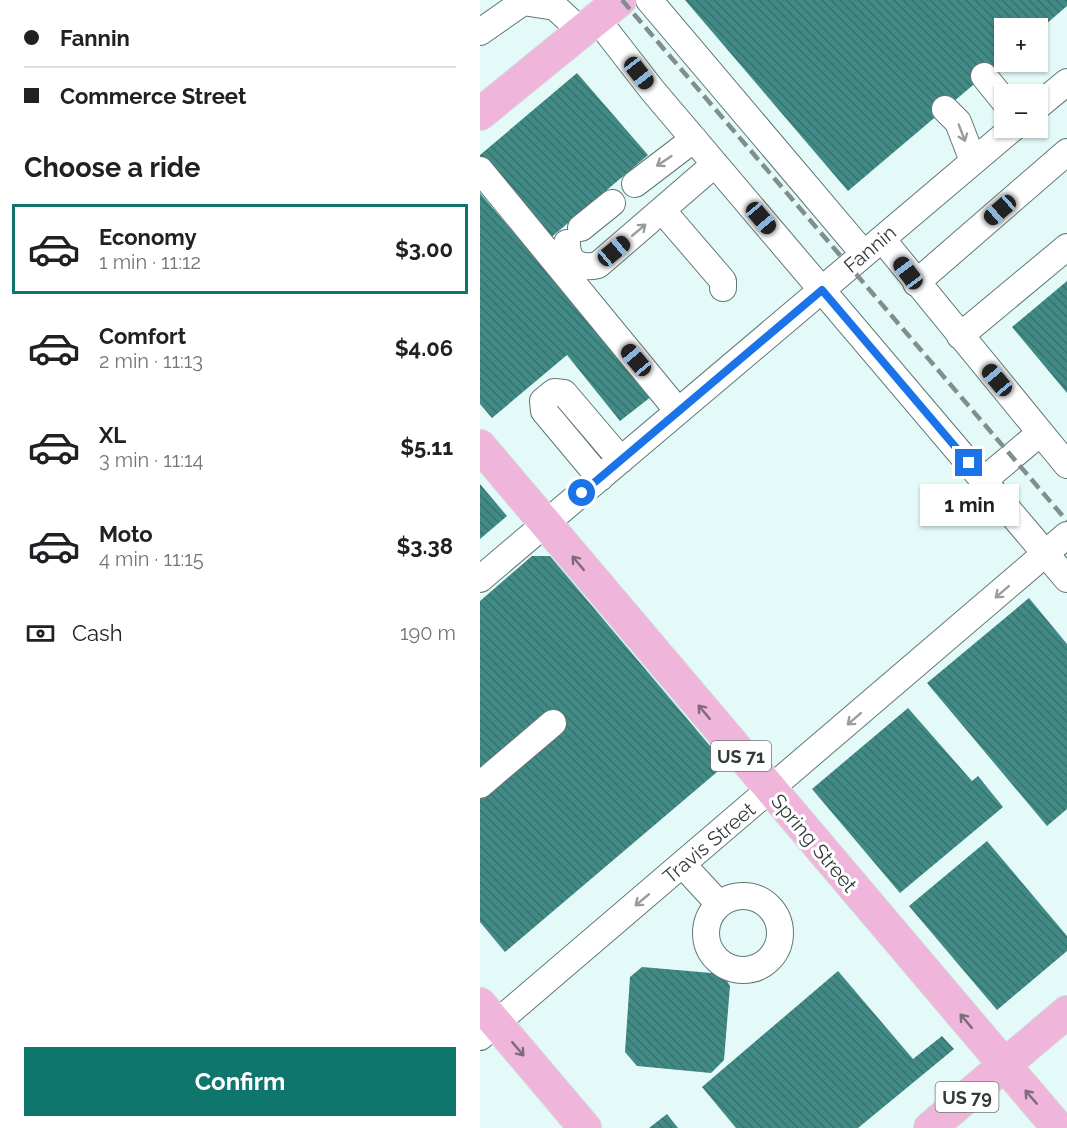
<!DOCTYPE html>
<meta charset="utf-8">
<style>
body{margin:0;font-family:Raleway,sans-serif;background:#f2f2f2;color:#202124;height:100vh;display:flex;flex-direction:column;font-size:22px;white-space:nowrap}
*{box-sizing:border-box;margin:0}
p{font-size:20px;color:#757577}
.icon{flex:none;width:33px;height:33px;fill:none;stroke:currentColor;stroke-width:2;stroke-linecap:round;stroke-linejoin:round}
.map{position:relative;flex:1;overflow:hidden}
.panel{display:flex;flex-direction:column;background:#fff;width:480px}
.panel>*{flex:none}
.guide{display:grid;align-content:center;height:132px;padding:0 24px;background:#fff}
.buttons{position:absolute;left:514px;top:18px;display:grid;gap:12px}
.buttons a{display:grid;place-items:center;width:54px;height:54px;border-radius:0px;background:#fff;box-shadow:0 2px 4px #0004;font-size:30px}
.end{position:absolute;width:27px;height:27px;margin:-14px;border:8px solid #1a73e8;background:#fff;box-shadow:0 0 0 3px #fff}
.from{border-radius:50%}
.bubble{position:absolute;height:42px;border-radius:0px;background:#fff;box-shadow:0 2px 4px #0004;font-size:20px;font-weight:700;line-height:42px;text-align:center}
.car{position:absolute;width:18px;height:36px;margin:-18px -9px;border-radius:8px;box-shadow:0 0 4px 2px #0007;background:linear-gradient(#222 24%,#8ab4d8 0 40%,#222 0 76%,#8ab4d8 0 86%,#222 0)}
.guide b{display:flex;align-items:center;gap:21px;height:57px;font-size:22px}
.guide b+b{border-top:2px solid #e0e0e0}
.guide i{width:15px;height:15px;background:#202124}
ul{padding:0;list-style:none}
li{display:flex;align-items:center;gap:18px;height:90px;margin:0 12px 9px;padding:0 12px;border:3px solid transparent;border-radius:0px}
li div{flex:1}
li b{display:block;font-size:22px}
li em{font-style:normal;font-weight:700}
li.active{border-color:#0f766e}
li>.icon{width:54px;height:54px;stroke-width:1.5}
h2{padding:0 24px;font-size:27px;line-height:72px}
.pay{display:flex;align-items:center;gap:15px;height:66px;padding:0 24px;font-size:22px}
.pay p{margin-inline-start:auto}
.cta{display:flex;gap:12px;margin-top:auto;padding:12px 24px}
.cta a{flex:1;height:69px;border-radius:0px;background:#0f766e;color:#fff;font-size:24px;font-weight:700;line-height:69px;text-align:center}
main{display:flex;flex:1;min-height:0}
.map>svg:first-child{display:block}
.building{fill:url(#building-back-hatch)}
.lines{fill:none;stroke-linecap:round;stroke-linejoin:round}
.minor-casing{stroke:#627775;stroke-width:28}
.major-casing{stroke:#d6d8d8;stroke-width:34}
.minor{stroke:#fff;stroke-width:26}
.major{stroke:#efb5db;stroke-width:32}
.rail{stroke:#808f8d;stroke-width:4.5;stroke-dasharray:12 6;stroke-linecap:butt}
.oneway{stroke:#989d9c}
.oneway2{stroke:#7e6c7a}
.route{stroke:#1a73e8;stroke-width:8}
.labels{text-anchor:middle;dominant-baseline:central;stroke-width:6;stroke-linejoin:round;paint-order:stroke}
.shield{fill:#fff;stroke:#707675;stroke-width:1.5}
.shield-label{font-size:18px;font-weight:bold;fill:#323b3a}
.street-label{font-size:20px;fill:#323b3a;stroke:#fff}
</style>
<main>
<section class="panel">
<div class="guide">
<b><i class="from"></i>Fannin</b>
<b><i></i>Commerce Street</b>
</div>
<h2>Choose a ride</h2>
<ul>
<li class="active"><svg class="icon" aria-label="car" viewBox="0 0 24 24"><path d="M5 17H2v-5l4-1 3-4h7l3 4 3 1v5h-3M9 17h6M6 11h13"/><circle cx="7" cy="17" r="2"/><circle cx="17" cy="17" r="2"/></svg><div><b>Economy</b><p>1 min · 11:12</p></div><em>$3.00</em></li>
<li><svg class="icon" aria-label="car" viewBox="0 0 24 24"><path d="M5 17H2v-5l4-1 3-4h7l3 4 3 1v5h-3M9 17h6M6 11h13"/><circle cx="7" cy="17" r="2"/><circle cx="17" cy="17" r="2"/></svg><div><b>Comfort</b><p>2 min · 11:13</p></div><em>$4.06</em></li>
<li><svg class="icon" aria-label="car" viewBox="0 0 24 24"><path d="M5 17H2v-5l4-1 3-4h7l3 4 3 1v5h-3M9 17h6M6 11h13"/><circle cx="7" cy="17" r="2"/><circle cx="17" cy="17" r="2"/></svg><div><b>XL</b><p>3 min · 11:14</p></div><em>$5.11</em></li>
<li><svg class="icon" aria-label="car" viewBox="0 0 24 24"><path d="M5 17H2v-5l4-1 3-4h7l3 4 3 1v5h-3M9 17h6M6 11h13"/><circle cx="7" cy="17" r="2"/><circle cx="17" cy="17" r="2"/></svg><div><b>Moto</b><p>4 min · 11:15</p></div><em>$3.38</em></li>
</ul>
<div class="pay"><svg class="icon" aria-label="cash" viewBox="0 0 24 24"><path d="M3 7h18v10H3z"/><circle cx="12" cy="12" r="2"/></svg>Cash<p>190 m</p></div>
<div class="cta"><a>Confirm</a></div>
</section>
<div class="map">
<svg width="587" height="1128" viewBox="0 0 587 1128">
<defs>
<pattern id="building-back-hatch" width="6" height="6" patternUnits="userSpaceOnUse" patternTransform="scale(1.5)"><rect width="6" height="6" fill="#418a85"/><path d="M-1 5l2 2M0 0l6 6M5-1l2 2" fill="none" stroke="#37726e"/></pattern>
</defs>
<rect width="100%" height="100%" fill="#e3faf8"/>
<path class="building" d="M205 0H587V6L558 31 525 28V58L368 191Z
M97 73 168 155 68 240 0 161V155Z
M0 193 172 396 140 421 87 355 12 418 0 404Z
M587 281V393L532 327Z
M0 484 27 516 0 539Z
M52 556H70L236 753 237 772 25 952 0 922V601Z
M549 598 587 644V809L567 826 447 683Z
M428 708 492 781 498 776 523 807 420 893 332 789Z
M507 841 587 936V951L517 1010 429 906Z
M162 967 243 974 250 986 244 1060 231 1073 157 1066 145 1052 150 977Z
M358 971 433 1059 462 1036 474 1049 378 1128H256L222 1087Z
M187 1114 198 1128H169Z"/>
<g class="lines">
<g class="minor-casing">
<path id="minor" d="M169 0 384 254
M117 19 173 91 587 579
M0 32 43 2 75 7 102 32
M504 76 525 102
M558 106 587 82
M465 109 478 122 493 161
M0 170 198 411
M155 184 214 139
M182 210 243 281V288
M101 228 132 203
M402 239 587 465
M87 243C87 263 100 269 118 265L235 164
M436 283 587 152
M480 336 587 247
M120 478 64 411 63 401 74 392 84 393 141 460
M504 480 560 433
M0 579 533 128
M0 785 73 723
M203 865 239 904
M226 933a37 37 0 1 1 74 0a37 37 0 1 1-74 0Z
M0 1037 587 535"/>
</g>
<g class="major-casing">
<path id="major" d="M0 114 140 0
M0 446 578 1128
M0 1004 105 1128
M450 1128 587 1012"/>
</g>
<use href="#minor" class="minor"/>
<use href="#major" class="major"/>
<path class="rail" d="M142 0 587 521"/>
</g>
<defs><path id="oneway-shaft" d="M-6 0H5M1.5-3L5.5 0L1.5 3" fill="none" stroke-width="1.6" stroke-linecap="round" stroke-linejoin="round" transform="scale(1.5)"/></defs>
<g class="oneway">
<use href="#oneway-shaft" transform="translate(482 133) rotate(69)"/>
<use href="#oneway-shaft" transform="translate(184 161) rotate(146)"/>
<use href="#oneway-shaft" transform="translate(159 230) rotate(-40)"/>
<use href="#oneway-shaft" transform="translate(522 592) rotate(139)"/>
<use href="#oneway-shaft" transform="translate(374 719) rotate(139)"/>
<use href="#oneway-shaft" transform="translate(162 900) rotate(140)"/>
</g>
<g class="oneway2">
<use href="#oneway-shaft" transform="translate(98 563) rotate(-130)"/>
<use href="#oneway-shaft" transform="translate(224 712) rotate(-130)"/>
<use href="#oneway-shaft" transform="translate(486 1021) rotate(-130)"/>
<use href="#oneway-shaft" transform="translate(38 1049) rotate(50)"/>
<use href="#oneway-shaft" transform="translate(551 1097) rotate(-131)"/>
</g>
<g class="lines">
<path class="route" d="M102 493 342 290 489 463"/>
</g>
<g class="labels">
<g class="shield">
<rect x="231" y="741" width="60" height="30" rx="4.5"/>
<rect x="455.5" y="1082" width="63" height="30" rx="4.5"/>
</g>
<g class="shield-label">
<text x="261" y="756">US 71</text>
<text x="487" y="1097">US 79</text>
</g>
<g class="street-label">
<text transform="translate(390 249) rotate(-40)">Fannin</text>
<text transform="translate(229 843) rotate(-40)">Travis Street</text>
<text transform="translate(334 843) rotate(50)">Spring Street</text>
</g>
</g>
</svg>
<div class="buttons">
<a>+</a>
<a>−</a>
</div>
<i class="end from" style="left:102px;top:493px"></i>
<i class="end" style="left:489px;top:463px"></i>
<div class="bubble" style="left:440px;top:484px;width:99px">1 min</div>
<i class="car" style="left:159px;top:73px;rotate:142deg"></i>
<i class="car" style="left:520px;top:210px;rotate:229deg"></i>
<i class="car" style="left:281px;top:218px;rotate:140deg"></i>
<i class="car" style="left:134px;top:251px;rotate:50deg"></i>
<i class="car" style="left:428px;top:273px;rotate:323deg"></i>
<i class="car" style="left:156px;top:360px;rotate:320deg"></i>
<i class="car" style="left:517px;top:380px;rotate:320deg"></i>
</div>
</main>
